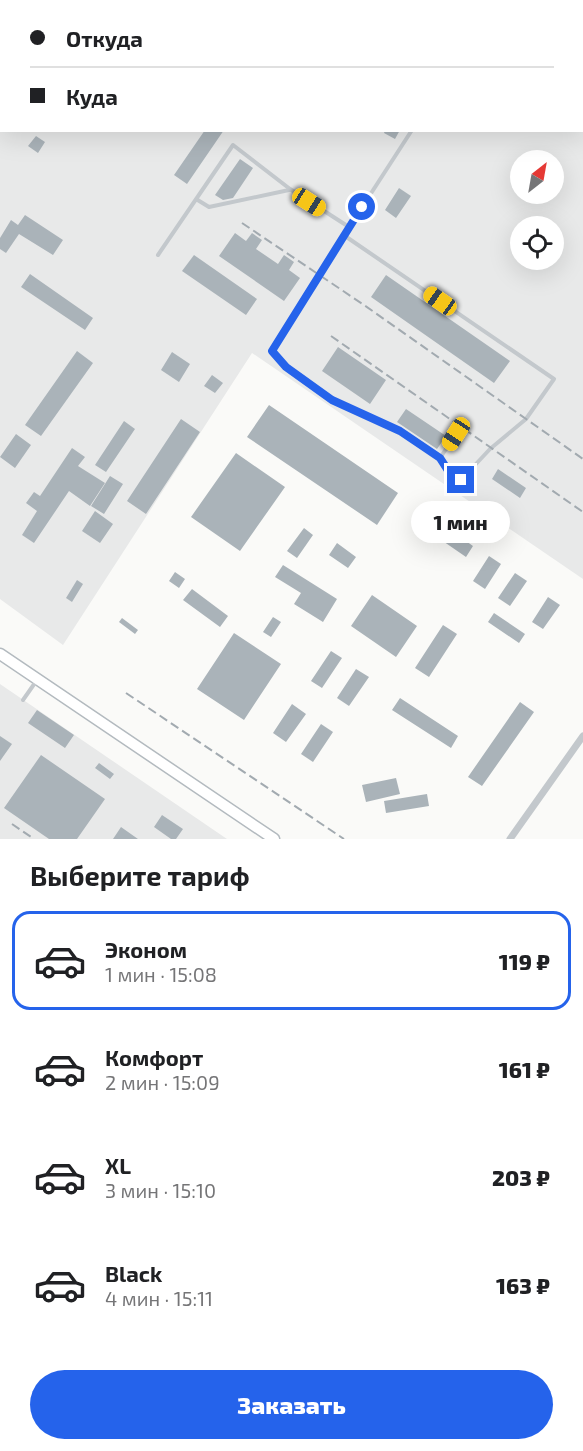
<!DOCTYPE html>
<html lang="ru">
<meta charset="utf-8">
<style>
body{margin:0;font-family:"Exo 2",sans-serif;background:#f6f6f6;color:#202124;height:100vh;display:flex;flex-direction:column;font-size:22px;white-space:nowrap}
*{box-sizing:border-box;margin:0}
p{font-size:20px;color:#757577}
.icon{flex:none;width:33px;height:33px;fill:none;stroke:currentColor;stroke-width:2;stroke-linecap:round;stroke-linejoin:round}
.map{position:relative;height:839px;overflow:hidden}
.side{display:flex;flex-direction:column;background:#fff;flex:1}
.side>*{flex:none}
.guide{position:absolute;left:0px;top:0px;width:584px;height:132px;box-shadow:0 6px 24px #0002;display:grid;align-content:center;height:132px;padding:0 30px;background:#fff}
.needle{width:39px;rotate:31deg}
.tools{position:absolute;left:510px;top:150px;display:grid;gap:12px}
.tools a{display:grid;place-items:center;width:54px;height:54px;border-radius:50%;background:#fff;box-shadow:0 6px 24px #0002;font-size:30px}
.end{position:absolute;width:27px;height:27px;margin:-14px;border:8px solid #2563eb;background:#fff;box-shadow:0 0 0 3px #fff}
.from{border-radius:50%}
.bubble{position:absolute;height:42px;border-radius:21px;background:#fff;box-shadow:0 6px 24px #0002;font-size:20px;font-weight:800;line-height:42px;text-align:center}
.car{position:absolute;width:18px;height:36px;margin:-18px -9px;border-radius:8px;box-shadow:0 0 4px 2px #0007;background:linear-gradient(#f5c518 24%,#345 0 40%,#f5c518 0 76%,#345 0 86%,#f5c518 0)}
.guide b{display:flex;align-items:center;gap:21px;height:57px;font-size:22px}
.guide b+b{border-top:2px solid #e0e0e0}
.guide i{width:15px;height:15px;background:#202124}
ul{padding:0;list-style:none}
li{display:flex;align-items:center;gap:18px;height:99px;margin:0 12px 9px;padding:0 18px;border:3px solid transparent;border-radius:18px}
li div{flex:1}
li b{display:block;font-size:22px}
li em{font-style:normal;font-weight:800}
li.current{border-color:#2563eb}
li>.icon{width:54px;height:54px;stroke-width:1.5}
h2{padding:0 30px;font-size:27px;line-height:72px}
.primary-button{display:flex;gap:12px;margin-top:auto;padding:12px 30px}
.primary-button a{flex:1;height:69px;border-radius:36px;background:#2563eb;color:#fff;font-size:24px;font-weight:800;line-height:69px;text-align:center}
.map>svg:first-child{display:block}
.built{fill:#e8e9e9;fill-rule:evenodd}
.building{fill:#aab3b9}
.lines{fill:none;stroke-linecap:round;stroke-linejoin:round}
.secondary-casing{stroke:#b3babf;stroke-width:13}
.lane{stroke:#c3c8cc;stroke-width:4}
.street{stroke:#c3c8cc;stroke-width:7}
.secondary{stroke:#fff;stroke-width:10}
.rail{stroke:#a2aab0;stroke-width:2;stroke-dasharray:9 4.5;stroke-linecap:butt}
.route{stroke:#2563eb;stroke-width:8}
</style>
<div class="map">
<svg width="583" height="839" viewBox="0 0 583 839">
<rect width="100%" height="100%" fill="#fafaf8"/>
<path class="built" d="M0 0 430 1 2 2V130H582L583 109V579L252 353 63 645 0 599ZM520 160H554V194H520ZM520 226H554V260H520Z
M0 684 227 839H0Z"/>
<path class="building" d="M205 130H224L187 184 174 175Z
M385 130H400L395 139 384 133Z
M36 136 45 142 38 153 28 146Z
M240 159 253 168 233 198 223 200 215 195Z
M399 188 411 196 396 218 385 210Z
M25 215 63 240 53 255 19 234 6 253 0 249V238L11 220 18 225Z
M235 233 246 241 252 233 262 240 256 249 278 264 284 255 294 262 289 270 300 278 284 301 219 256Z
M194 255 257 299 246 315 182 271Z
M30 274 93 318 85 330 21 287Z
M386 275 510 361 494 383 371 297Z
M338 347 386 380 370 404 322 371Z
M77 351 93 363 41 436 25 425Z
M172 352 190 364 179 382 161 370Z
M212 375 223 383 215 393 204 386Z
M269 405 398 493 377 525 247 437Z
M406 409 446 436 437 449 397 422Z
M181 419 200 432 146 514 127 501Z
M124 421 135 429 106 472 95 465Z
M16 434 31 445 15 468 0 457Z
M72 448 85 457 78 466 105 483 90 506 69 491 34 543 22 535 37 511 26 503 34 492 40 496Z
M236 453 285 487 240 551 191 517Z
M498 469 526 488 520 498 492 479Z
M110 476 123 484 104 514 91 506Z
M95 511 113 524 100 543 82 531Z
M429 515 473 546 466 557 421 526Z
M304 528 313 535 297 558 287 551Z
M337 543 356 557 348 568 329 555Z
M489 556 501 564 485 589 473 581Z
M283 565 337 599 323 622 294 604 301 593 275 577Z
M175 572 185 579 179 588 169 581Z
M515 573 527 581 510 606 498 598Z
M77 580 83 584 72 602 66 598Z
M192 589 228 616 220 627 183 600Z
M372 595 417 626 396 657 351 626Z
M548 597 560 605 543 629 532 622Z
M494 613 525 634 519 643 488 622Z
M273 617 281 622 271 637 263 632Z
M122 618 138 630 135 634 119 622Z
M443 625 457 634 429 677 415 668Z
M234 633 281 664 244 720 197 689Z
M331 651 342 658 322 688 311 681Z
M356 669 369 677 349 706 337 698Z
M400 698 458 736 451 748 392 710Z
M520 702 534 712 482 786 468 777Z
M292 704 306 714 286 742 273 733Z
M37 710 74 735 65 748 28 723Z
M321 724 333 732 313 762 301 754Z
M0 736 12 744 0 761Z
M41 755 105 799 77 839H49L4 808Z
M99 763 114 774 110 779 95 768Z
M396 778 400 794 366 802 362 785Z
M427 794 429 806 386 813 384 801Z
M162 815 183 829 176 839H171L154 827Z
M121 827 138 839H113Z"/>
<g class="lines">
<g class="secondary-casing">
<path id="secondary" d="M0 654 274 839"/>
</g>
<path class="lane" d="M477 0V2
M412 130 302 300 272 351 286 367 332 400 400 431 440 458 456 434
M196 199 209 207 289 190
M345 236 554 379 526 419 490 449 461 480 449 472 440 458
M158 255 233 145 290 189 349 227
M23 700 37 680"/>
<path class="street" d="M486 0 488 2
M582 65 583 66
M510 839 583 736"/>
<use href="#secondary" class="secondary"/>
<path class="rail" d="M242 223 364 305 583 459
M331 336 583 512
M126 693 344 839
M12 824 34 839"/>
</g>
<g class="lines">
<path class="route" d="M362 207 272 351 286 367 332 400 400 431 440 458 449 472 461 480"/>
</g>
</svg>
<div class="tools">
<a><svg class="needle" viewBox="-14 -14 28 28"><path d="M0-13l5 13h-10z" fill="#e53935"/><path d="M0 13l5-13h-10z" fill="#757577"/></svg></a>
<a><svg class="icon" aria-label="locate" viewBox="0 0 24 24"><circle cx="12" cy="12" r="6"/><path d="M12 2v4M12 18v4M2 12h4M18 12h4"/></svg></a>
</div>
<i class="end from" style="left:362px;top:207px"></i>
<i class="end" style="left:461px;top:480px"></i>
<div class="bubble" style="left:411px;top:501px;width:99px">1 мин</div>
<i class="car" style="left:309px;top:202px;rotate:122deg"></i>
<i class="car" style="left:440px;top:301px;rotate:305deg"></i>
<i class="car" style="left:456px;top:434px;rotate:213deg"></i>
<div class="guide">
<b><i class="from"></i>Откуда</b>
<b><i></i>Куда</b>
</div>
</div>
<section class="side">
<h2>Выберите тариф</h2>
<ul>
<li class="current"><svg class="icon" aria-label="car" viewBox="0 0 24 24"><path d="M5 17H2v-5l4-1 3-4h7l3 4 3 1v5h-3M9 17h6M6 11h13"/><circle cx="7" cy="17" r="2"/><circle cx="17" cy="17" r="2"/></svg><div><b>Эконом</b><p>1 мин · 15:08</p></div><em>119 ₽</em></li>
<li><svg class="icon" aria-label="car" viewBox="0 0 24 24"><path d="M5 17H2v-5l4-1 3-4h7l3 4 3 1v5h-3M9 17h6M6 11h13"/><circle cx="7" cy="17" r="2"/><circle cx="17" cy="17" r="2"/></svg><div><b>Комфорт</b><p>2 мин · 15:09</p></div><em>161 ₽</em></li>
<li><svg class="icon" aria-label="car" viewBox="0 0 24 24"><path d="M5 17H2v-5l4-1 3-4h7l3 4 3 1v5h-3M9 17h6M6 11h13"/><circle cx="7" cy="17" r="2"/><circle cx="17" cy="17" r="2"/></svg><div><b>XL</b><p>3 мин · 15:10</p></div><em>203 ₽</em></li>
<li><svg class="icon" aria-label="car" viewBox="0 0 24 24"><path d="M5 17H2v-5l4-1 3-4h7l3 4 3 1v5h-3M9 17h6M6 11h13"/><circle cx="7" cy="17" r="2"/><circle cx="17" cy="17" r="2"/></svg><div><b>Black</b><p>4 мин · 15:11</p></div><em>163 ₽</em></li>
</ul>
<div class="primary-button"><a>Заказать</a></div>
</section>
